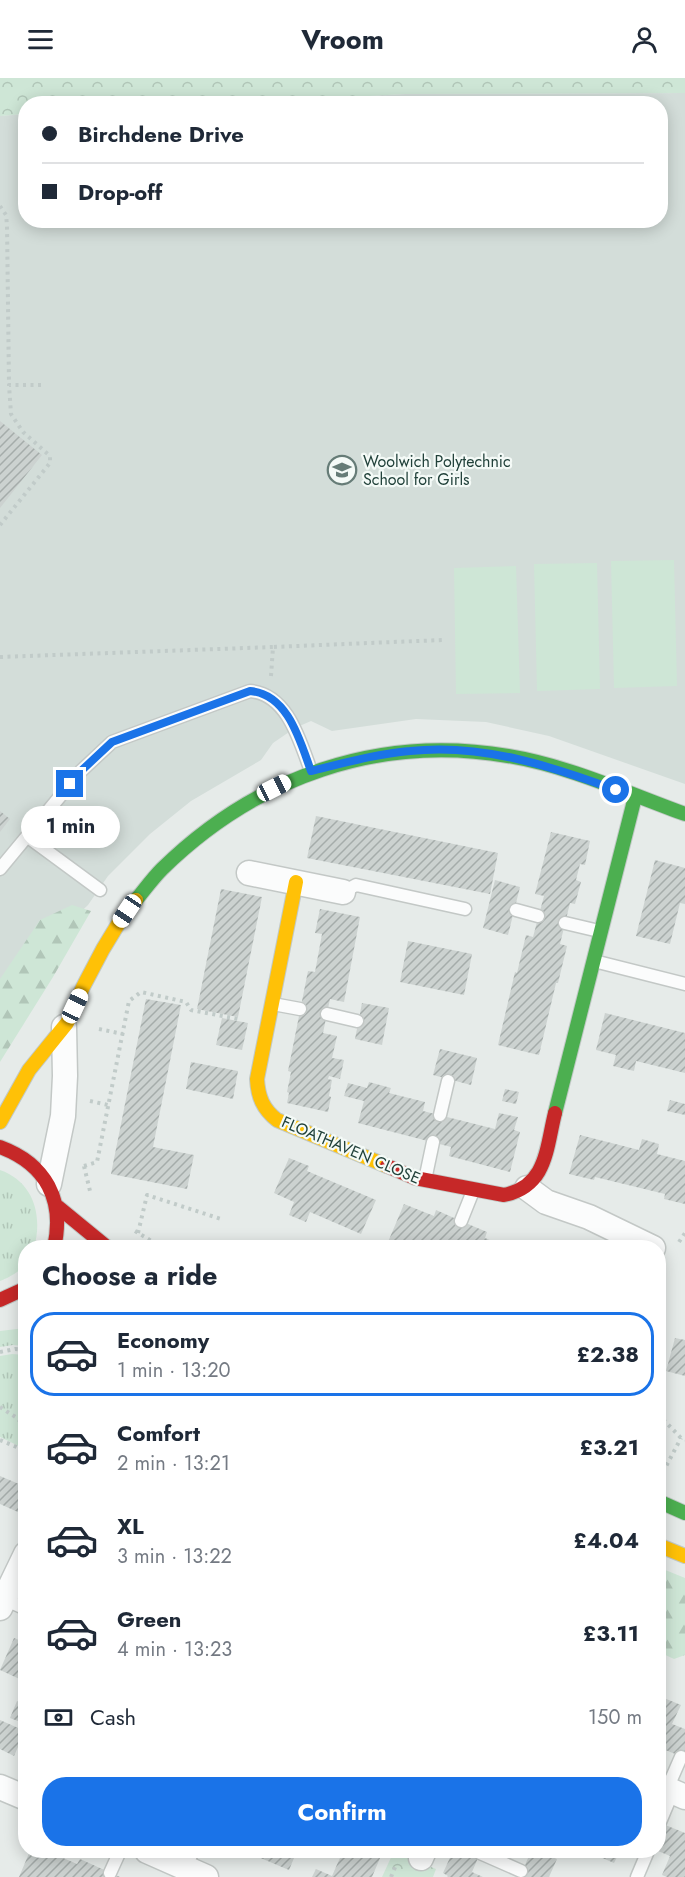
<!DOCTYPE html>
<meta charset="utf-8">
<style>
body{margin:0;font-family:Jost,sans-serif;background:#f2f2f3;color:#1f2937;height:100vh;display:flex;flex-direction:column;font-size:22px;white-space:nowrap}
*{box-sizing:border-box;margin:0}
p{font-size:20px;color:#747a83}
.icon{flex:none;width:33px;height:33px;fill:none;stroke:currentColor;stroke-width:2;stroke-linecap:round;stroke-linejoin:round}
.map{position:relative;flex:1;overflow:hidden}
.drawer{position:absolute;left:18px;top:1162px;width:648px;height:618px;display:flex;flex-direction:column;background:#fff;border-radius:24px;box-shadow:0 3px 15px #0003}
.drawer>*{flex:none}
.hud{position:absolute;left:18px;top:18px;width:650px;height:132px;border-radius:24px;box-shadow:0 3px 15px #0003;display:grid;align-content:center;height:132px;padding:0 24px;background:#fff}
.end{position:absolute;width:27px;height:27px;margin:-14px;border:8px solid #1a73e8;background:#fff;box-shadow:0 0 0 3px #fff}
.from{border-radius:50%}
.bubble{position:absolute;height:42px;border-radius:21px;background:#fff;box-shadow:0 3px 15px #0003;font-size:20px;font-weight:700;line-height:42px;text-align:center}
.car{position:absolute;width:18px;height:36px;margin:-18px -9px;border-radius:8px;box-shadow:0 0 4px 2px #0007;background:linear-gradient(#fff 24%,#345 0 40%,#fff 0 76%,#345 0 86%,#fff 0)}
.hud b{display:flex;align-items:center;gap:21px;height:57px;font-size:22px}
.hud b+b{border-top:2px solid #e0e1e3}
.hud i{width:15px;height:15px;background:#1f2937}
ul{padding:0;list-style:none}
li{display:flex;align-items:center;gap:18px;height:84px;margin:0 12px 9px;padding:0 12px;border:3px solid transparent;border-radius:24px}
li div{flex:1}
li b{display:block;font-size:22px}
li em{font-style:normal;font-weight:700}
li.on{border-color:#1a73e8}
li>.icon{width:54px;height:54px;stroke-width:1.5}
h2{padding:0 24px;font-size:27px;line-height:72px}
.pay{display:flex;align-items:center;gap:15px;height:66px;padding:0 24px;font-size:22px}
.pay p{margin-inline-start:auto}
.cta{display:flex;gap:12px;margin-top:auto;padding:12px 24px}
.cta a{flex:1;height:69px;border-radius:24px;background:#1a73e8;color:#fff;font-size:24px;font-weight:700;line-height:69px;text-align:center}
header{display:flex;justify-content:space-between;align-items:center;height:78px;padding:0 24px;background:#fff;font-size:27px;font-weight:700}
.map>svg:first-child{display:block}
.built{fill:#d3ddd9}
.grass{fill:url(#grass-tufts)}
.forest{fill:url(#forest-firs)}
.park{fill:url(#park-crowns)}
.pitch{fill:#cee6d6}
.building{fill:url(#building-hatch)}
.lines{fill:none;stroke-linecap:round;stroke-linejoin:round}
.lane-casing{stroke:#c3c8c6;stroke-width:15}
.street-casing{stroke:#c3c8c6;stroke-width:27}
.fast-casing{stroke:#c1c9c6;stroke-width:16}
.slow-casing{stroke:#c1c9c6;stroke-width:16}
.jam-casing{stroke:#c1c9c6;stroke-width:16}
.path{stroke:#c1cbc9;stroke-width:4;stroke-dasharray:3 4.5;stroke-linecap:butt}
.lane{stroke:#fbfcfc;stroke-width:12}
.street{stroke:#fbfcfc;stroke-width:24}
.fast{stroke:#4caf50;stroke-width:14}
.slow{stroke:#ffc107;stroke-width:14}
.jam{stroke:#c62828;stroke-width:14}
.route{stroke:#1a73e8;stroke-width:8}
.labels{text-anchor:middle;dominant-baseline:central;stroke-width:4.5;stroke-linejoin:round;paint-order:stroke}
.poi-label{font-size:16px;fill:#21413a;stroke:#f4faf7;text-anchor:start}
.street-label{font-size:16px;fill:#21413a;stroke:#f4faf7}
</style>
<header><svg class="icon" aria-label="menu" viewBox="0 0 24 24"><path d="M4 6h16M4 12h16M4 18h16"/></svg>Vroom<svg class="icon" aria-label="person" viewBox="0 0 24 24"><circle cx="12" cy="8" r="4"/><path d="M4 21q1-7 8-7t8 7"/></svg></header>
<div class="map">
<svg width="685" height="1799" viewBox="0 0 685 1799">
<defs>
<pattern id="grass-tufts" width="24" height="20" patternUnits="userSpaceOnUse" patternTransform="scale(1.5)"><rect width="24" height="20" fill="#cee6d6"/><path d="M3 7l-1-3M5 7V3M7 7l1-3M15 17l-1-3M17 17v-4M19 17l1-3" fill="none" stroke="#b1c6b8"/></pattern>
<pattern id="forest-firs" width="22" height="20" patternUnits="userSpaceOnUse" patternTransform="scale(1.5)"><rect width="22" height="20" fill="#cee6d6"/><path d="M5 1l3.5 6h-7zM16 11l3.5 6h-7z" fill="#b1c6b8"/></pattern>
<pattern id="park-crowns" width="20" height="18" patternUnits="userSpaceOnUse" patternTransform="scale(1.5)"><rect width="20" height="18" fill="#cee6d6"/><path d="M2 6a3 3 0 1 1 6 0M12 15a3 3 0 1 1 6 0" fill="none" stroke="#b1c6b8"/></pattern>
<pattern id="building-hatch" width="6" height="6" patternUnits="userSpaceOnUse" patternTransform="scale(1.5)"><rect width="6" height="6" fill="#ccd2d0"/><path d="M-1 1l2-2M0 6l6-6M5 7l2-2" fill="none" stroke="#a5acaa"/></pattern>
</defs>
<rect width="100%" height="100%" fill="#e6ebe9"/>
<path class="built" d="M685 15V706L549 658 486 644 416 641 332 653 311 643 295 650 273 665 261 682 191 723 150 756 108 798 88 827 56 858 0 941V38L25 36 26 142H660V26L244 25 405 16Z"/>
<path class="grass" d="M0 1092C34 1104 43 1138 34 1170H26C26 1175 26 1181 25 1185 22 1193 8 1200 0 1203Z
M25 1250V1268L13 1267 0 1269V1253Z
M12 1276 25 1277V1371L0 1359V1278Z"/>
<path class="forest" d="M72 827 91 833 53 899 0 984V901L40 842Z
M658 1489 685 1500V1577L674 1581 659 1574Z"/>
<path class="park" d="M0 0H685V15L405 16 228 26H26L25 36 0 38Z
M394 1773 436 1791 433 1799H382Z"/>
<path class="pitch" d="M674 482 677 608 614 610 611 483Z
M597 485 600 611 537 613 534 486Z
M516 488 520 615 456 616 454 490Z"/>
<path class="building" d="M0 343 42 377 0 430Z
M0 733 10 741 0 754Z
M316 738 498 775 490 816 307 780Z
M551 754 590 763 585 787 580 786 576 802 581 804 575 826 570 825 560 866 567 868 558 905H556L539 977 498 967 515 894 517 895 526 857 533 859 544 818 535 816Z
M655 782 685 790V826L680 825 670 866 636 858Z
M495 802 520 809 508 857 483 850Z
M221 811 262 819 238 939 197 931Z
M320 831 360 839 344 924 330 921 323 955 337 958 332 980 344 982 340 1001 329 998 328 1001 332 1002 329 1018 331 1019 328 1034 287 1025 289 1015 287 1014 291 994 288 993 308 893 315 894 322 856 315 855Z
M408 863 472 876 464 917 400 904Z
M146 921 181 927 153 1069 194 1077 187 1111 111 1096Z
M362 925 389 930 382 967 355 961Z
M605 935 685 955V995L636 983 634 993 613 988 616 977 596 972Z
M222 940 248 945 242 972 216 967Z
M440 971 477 980 471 1007 433 997Z
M191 984 238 993 233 1021 186 1011Z
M369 1004 391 1010 389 1015 425 1024 423 1033 495 1051 499 1035 518 1039 514 1052 520 1054 510 1094 449 1078 451 1069 358 1045 364 1023 344 1018 348 1005 367 1010Z
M505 1011 519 1014 516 1026 502 1023Z
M670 1022 685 1026V1037L667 1033Z
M580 1057 639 1072 642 1061 659 1066 657 1076 685 1083V1126L664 1121 665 1116 595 1099 594 1102 569 1096Z
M289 1080 309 1088 307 1093 376 1122 361 1156 310 1134 306 1144 289 1137 294 1124 274 1115Z
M404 1126 434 1138 436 1132 461 1143 487 1154 485 1160 508 1170H453L436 1163 433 1170H402L388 1164Z
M675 1260 685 1262V1298L666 1293Z
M0 1398 26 1409V1422L20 1435 0 1426Z
M14 1560 26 1565V1604L0 1592Z
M659 1618 681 1627 672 1646 685 1651V1680L658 1669Z
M17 1623 26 1627V1639L23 1645 10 1640Z
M0 1642 25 1653 14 1678 0 1671Z
M658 1744 685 1755V1799H667L662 1797 670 1778 658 1773Z
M30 1773H47L77 1786 80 1781 120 1799H19Z
M244 1773H297L289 1792Z
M343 1773H383L372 1799H312L316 1791 332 1798Z
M453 1773H481L472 1794 483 1799H447L448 1798 443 1795Z
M531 1773H538L557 1781 549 1799H520Z
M603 1773H624L622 1779 618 1777 614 1785 600 1779Z"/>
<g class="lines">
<g class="lane-casing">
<path id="lane" d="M28 759 100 812
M0 791 81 693 112 664 250 613C288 616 300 664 311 693
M343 814 356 807 465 831
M516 832 538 838
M565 845 599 853
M594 883 685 906
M273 926 300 931
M327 936 357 943
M440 1037 448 1003
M425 1102 433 1064
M461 1143 473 1113
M450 1170V1169
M4 1521 26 1531
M667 1711 681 1679
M660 1744 673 1713
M480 1775 521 1793
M185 1790 193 1773
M110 1795 120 1773
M637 1799 648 1773"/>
</g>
<g class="street-casing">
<path id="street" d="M249 795 343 814
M49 1106 63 1038 65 998 64 949
M527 1110 546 1124 589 1139 653 1170
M0 1530 26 1476
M658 1707 685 1719
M0 1709 26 1720
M147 1773 206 1799
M421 1780 424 1773"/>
</g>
<g class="fast-casing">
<path id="fast" d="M136 822C145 811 153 800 162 791 256 699 378 656 508 678 569 688 627 715 685 736
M555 1035 635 719
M658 1423 685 1435"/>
</g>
<g class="slow-casing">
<path id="slow" d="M296 804 257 1001C258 1019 263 1031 277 1042L387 1088
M0 1044 29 992 67 945 83 909 103 871 120 843 136 822
M658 1467 685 1478"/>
</g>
<g class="jam-casing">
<path id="jam" d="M0 1069C46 1086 65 1122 54 1170
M387 1088 415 1100 504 1117C547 1108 546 1071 555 1035
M58 1129 108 1170
M0 1222 26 1210"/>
</g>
<path class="path" d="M0 128 6 137 7 147 9 307
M0 447 50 385V378L23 354 11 336 9 307H45
M0 579 273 569
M271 598 273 569 442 562
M99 951 123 956
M90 1023 108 1027
M84 1088 97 1084 129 923 141 914 186 924 191 932 238 941
M84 1088 90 1113
M135 1153 163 1170
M138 1155 147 1117 221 1141
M679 1164 685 1155
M658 1232 663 1218 660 1194
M0 1274 15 1271 26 1272
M0 1329 17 1340 26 1350
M658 1336 681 1360 685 1362
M0 1362 26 1373
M663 1394 681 1360
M391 1799 396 1787"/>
<use href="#lane" class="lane"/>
<use href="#street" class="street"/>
<use href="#fast" class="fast"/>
<use href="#slow" class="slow"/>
<use href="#jam" class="jam"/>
</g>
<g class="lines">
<path class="route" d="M70 706 81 693 112 664 250 613C288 616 300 663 311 693 344 685 376 676 410 673 481 665 551 688 616 712"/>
</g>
<defs>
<g id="school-ring" transform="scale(1.5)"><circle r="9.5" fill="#f4faf7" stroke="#667c77" stroke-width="1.5"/><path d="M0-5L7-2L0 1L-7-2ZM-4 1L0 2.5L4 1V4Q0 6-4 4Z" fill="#667c77"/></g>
</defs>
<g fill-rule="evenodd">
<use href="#school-ring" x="342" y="392"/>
</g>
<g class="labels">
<g class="poi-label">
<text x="363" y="383">Woolwich Polytechnic<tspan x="363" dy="18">School for Girls</tspan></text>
</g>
<g class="street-label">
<text transform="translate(351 1072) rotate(23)">FLOATHAVEN CLOSE</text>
</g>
</g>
</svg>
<i class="end from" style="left:616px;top:712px"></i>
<i class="end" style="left:70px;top:706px"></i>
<div class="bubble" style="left:21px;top:728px;width:99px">1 min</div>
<i class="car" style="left:274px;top:710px;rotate:63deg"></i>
<i class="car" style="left:127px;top:833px;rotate:214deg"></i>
<i class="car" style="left:75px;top:928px;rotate:25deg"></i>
<div class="hud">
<b><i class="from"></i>Birchdene Drive</b>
<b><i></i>Drop-off</b>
</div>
<section class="drawer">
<h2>Choose a ride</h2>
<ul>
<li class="on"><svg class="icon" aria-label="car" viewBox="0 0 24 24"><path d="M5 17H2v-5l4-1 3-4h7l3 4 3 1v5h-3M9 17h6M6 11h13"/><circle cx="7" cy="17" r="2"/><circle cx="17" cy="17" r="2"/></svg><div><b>Economy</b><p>1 min · 13:20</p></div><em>£2.38</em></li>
<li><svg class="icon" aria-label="car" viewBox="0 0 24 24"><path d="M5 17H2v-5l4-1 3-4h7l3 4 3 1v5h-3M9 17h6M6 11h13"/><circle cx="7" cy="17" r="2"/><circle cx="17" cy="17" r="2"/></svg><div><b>Comfort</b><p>2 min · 13:21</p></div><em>£3.21</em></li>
<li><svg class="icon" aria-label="car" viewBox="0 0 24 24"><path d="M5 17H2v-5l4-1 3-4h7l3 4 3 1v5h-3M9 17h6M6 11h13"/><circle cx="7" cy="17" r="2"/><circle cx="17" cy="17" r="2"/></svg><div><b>XL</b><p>3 min · 13:22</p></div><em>£4.04</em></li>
<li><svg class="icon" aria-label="car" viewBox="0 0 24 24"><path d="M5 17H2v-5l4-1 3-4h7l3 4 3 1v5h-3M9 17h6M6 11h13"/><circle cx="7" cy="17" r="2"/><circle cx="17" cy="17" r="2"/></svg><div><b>Green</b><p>4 min · 13:23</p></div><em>£3.11</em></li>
</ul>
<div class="pay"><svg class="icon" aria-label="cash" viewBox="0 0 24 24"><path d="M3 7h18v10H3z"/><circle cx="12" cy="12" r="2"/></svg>Cash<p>150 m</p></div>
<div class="cta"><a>Confirm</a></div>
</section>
</div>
